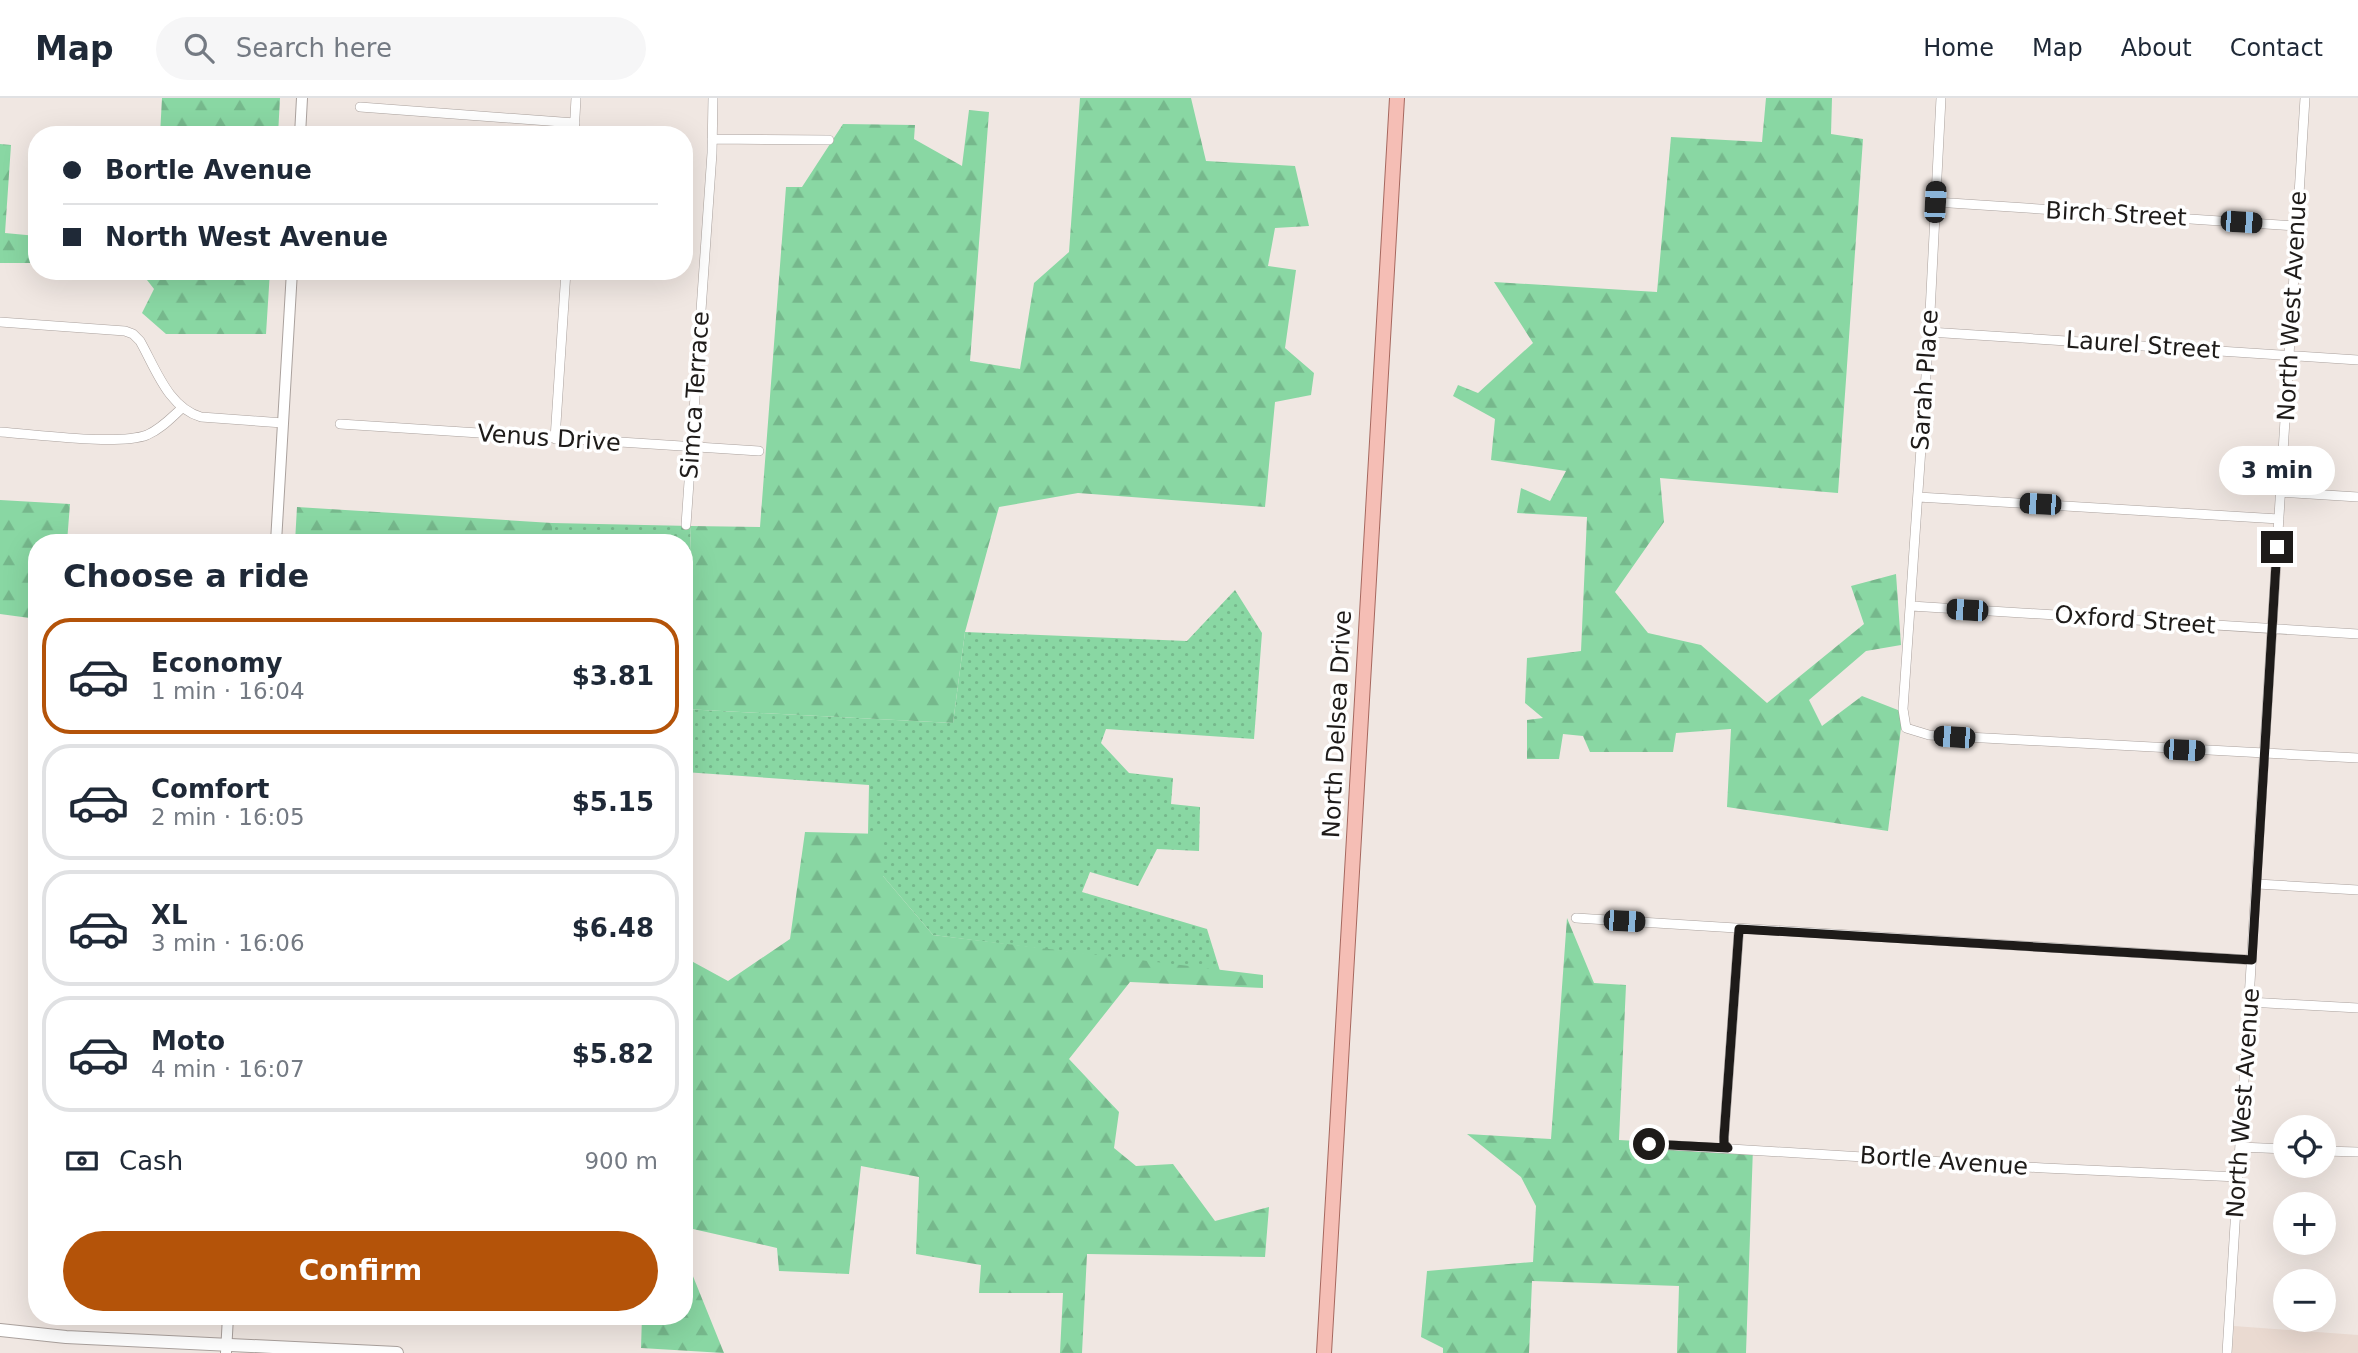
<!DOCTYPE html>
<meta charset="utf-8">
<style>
body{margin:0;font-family:"DejaVu Sans",sans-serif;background:#f6f6f7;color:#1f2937;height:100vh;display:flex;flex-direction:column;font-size:26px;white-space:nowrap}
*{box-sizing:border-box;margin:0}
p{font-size:23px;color:#747a83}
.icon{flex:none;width:38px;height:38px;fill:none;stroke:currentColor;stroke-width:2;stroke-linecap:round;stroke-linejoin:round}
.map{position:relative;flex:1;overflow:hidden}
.sheet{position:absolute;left:28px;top:436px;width:665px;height:791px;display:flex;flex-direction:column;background:#fff;border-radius:28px;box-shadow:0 7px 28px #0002}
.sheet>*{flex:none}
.guide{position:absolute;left:28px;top:28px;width:665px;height:154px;border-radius:28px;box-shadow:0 7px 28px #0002;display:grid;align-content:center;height:154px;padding:0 35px;background:#fff}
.tools{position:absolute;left:2273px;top:1017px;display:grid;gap:14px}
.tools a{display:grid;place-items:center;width:63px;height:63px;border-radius:50%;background:#fff;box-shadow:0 7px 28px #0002;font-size:35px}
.end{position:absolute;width:32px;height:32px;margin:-16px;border:9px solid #1e1b19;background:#fff;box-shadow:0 0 0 4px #fff}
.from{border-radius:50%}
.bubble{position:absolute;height:49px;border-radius:24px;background:#fff;box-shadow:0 7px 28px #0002;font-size:23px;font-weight:800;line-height:49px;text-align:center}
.car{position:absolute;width:21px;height:42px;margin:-21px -10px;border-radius:9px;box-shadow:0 0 5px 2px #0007;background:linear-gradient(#222 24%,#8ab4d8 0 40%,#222 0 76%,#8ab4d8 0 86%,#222 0)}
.guide b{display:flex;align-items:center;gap:24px;height:66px;font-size:26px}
.guide b+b{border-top:2px solid #e0e1e3}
.guide i{width:18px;height:18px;background:#1f2937}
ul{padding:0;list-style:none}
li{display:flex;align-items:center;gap:21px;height:116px;margin:0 14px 10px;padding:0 21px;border:4px solid #e0e1e3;border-radius:28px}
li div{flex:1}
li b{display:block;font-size:26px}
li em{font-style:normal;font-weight:800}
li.on{border-color:#b45309}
li>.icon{width:63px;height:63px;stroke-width:1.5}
h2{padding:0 35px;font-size:32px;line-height:84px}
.pay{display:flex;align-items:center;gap:18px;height:77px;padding:0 35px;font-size:26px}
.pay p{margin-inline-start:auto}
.cta{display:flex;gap:14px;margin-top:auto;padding:14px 35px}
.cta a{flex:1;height:80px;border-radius:42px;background:#b45309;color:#fff;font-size:28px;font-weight:800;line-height:80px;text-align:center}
header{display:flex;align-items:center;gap:42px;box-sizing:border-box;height:98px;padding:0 35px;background:#fff;border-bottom:2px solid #e0e1e3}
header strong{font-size:33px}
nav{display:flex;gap:38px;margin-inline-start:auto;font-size:24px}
.search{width:490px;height:63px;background:#f6f6f7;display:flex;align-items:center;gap:18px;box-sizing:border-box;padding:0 24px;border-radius:38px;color:#747a83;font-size:26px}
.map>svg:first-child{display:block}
.built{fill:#eadad1}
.grass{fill:url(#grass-dots)}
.forest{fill:url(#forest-firs)}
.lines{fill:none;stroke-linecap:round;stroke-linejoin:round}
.minor-casing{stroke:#aaa19d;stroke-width:10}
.tertiary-casing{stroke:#aaa19d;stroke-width:12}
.secondary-casing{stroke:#aaa19d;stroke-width:14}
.primary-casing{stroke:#a6685f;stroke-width:16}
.minor{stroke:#fff;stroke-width:9}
.tertiary{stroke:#fff;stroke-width:10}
.secondary{stroke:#fff;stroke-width:12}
.primary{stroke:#f5beb5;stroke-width:14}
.route{stroke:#1e1b19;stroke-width:9}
.labels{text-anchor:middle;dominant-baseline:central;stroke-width:7;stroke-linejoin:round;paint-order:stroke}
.street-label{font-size:24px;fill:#1e1b19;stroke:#fff}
</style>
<header>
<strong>Map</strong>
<div class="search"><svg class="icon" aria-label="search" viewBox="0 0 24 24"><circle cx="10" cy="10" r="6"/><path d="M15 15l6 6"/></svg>Search here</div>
<nav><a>Home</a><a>Map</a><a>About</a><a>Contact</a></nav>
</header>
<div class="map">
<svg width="2358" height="1255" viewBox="0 0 2358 1255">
<defs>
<pattern id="grass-dots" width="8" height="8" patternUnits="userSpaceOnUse" patternTransform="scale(1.75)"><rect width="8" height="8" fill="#89d7a3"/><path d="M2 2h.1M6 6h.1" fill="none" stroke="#76b88c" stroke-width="1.8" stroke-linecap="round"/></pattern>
<pattern id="forest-firs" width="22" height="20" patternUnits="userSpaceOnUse" patternTransform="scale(1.75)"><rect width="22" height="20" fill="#89d7a3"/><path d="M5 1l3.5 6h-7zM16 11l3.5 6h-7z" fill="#76b88c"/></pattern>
</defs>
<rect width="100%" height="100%" fill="#f0e7e2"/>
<path class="built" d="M2234 1228 2358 1237V1255H2232Z"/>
<path class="grass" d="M552 425 691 428 684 576V444H552Z
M1235 492 1262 535 1254 641 1106 631 1101 645 1129 675 1173 680 1171 706 1200 709 1199 753 1157 751 1138 788 1090 774 1082 794 1207 831 1220 873 933 837 883 778V737L868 736 869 687 684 674V611L953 625 965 534 1187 543Z"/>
<path class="forest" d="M162 0H280L278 37H160Z
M1080 0H1191L1206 63 1295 68 1309 128 1275 130 1268 168 1296 172 1285 250 1314 275 1311 297 1275 304 1265 409 1078 395 999 409 965 534 953 625 684 611 691 428 760 429 786 89H802L843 26 915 27 914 41 962 68 969 12 989 14 970 263 1020 271 1034 185 1069 154Z
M1766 0H1832L1831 36 1863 41 1838 395 1660 380 1664 424 1615 494 1648 535 1701 547 1767 605 1864 526 1851 488 1896 476 1901 547 1866 553 1809 602 1822 628 1862 598 1903 614 1888 733 1727 709 1731 631 1676 635 1673 654H1590L1583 638 1563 636 1559 661H1527V622L1543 620 1525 605 1527 560 1581 553 1587 419 1517 415 1521 390 1550 403 1566 373 1491 362 1495 321 1453 298 1458 287 1478 295 1533 245 1494 184 1657 194 1671 39 1762 44Z
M0 46 11 47 5 135 37 138V165H0Z
M140 173H270L266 236H166L142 215 154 191Z
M0 402 70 406 67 444H37V521L0 516Z
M297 409 552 425V444H295Z
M805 734 883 736V778L933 837 1263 877V890L1130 884 1069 961 1119 1014 1114 1050 1136 1068 1173 1066 1215 1123 1269 1109 1265 1159 1087 1156 1082 1255H1060L1063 1195H979L981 1167 916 1156 919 1079 861 1068 849 1176 779 1173 777 1150 684 1129V859L728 883 790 841Z
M1567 820 1594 885 1626 887 1619 1042 1753 1049 1746 1255H1677L1679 1188 1532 1183 1529 1255H1443V1250L1421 1239 1427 1173 1533 1164 1536 1108 1521 1079 1467 1036 1551 1041Z
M684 1156 724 1255 641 1250 642 1218H684Z"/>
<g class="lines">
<g class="minor-casing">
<path id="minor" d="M1941 0 1929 234 1903 611 1906 630 1929 637 2358 660
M360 9 575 25
M574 37 576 0
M712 41 829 42
M1935 104 2296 128
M0 224 125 233 133 236 140 243C156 271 168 309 201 319L283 325
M1929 234 2358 262
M340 326 759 353
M0 334C35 336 117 348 147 337 161 331 171 320 182 310
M555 341 566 173
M2280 394 2358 399
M1918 399 2279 421
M686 427 712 55 713 0
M1911 508 2358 536
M2257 786 2358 792
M1576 820 2252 862
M2249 904 2358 910
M1649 1046 2044 1070 2238 1079
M2240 1049 2286 1051
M1728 1050 1724 1046V1039L1739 831
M2324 1053 2358 1054
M2227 1255 2305 0"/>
</g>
<g class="tertiary-casing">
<path id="tertiary" d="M300 37 302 0
M276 444 292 173
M226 1255 228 1218"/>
</g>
<g class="secondary-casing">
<path id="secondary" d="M0 1232 66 1239 397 1255"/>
</g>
<g class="primary-casing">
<path id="primary" d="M1324 1255 1397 0"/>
</g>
<use href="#minor" class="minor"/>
<use href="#tertiary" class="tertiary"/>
<use href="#secondary" class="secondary"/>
<use href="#primary" class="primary"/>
</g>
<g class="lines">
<path class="route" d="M1649 1046 1728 1050 1724 1046V1039L1739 831 2252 862 2277 449"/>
</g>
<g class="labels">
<g class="street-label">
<text transform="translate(2116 116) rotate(3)">Birch Street</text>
<text transform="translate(2292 208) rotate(-87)">North West Avenue</text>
<text transform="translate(2143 247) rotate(4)">Laurel Street</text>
<text transform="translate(1925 282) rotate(-86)">Sarah Place</text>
<text transform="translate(695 297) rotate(-86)">Simca Terrace</text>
<text transform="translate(549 340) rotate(4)">Venus Drive</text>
<text transform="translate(2135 522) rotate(4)">Oxford Street</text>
<text transform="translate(1337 626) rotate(-87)">North Delsea Drive</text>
<text transform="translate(2243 1005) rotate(-86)">North West Avenue</text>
<text transform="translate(1944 1063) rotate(4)">Bortle Avenue</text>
</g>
</g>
</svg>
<div class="tools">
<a><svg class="icon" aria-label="locate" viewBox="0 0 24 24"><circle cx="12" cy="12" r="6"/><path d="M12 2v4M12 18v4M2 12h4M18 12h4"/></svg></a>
<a>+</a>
<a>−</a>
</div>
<i class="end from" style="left:1649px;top:1046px"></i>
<i class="end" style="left:2277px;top:449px"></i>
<div class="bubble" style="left:2219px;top:348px;width:116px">3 min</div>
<i class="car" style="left:1935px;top:104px;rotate:3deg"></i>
<i class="car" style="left:2241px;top:124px;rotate:94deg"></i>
<i class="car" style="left:2040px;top:406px;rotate:273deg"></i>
<i class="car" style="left:1967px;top:512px;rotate:274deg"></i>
<i class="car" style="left:1954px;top:639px;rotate:274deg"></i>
<i class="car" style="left:2184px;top:652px;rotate:93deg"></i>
<i class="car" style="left:1624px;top:823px;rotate:93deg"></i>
<div class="guide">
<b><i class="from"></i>Bortle Avenue</b>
<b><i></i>North West Avenue</b>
</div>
<section class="sheet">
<h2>Choose a ride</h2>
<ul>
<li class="on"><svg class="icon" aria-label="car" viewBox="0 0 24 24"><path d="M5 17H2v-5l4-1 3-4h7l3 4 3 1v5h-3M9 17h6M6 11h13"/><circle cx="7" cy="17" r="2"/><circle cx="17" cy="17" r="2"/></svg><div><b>Economy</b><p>1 min · 16:04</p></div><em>$3.81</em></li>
<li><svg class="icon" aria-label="car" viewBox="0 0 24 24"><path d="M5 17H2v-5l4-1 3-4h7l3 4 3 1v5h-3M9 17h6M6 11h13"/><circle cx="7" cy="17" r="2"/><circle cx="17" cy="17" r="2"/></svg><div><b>Comfort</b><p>2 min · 16:05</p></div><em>$5.15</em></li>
<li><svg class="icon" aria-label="car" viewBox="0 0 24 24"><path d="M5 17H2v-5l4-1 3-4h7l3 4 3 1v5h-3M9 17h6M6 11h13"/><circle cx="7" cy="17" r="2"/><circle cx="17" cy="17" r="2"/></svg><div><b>XL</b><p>3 min · 16:06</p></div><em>$6.48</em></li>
<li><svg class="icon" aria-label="car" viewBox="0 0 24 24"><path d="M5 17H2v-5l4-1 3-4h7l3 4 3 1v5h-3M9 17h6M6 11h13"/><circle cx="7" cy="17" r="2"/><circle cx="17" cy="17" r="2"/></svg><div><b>Moto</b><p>4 min · 16:07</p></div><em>$5.82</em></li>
</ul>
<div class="pay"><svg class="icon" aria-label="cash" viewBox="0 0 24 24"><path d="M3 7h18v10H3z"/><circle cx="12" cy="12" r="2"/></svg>Cash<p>900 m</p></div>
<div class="cta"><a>Confirm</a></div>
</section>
</div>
